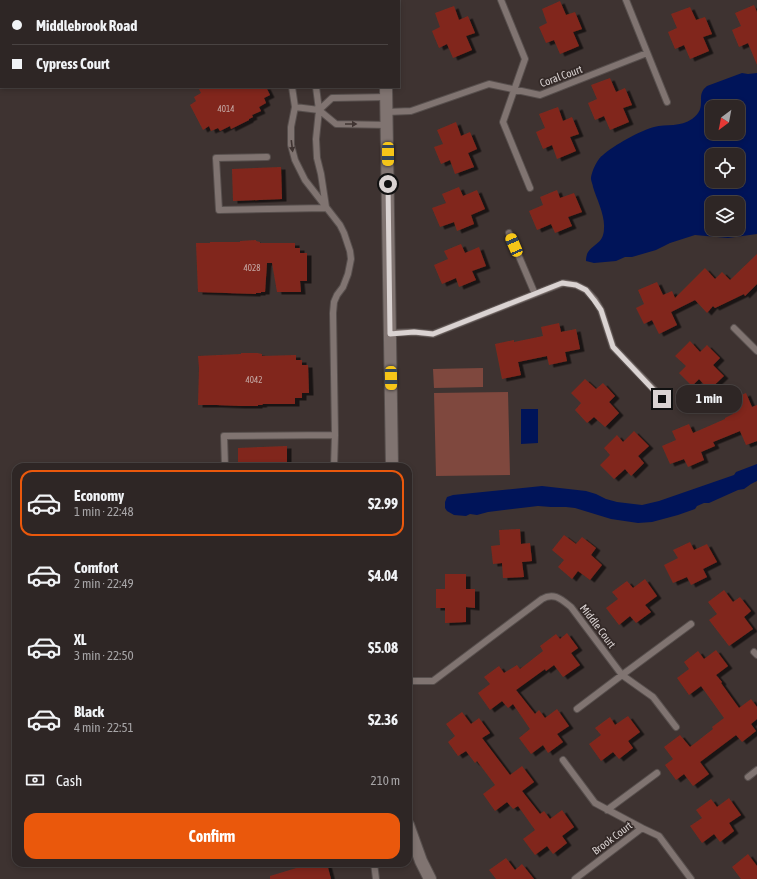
<!DOCTYPE html>
<meta charset="utf-8">
<style>
body{margin:0;font-family:"Asap Condensed",sans-serif;background:#3a3232;color:#f1f3f6;height:100vh;display:flex;flex-direction:column;font-size:15px;white-space:nowrap}
*{box-sizing:border-box;margin:0}
p{font-size:13px;color:#a7a5a7}
.icon{flex:none;width:22px;height:22px;fill:none;stroke:currentColor;stroke-width:2;stroke-linecap:round;stroke-linejoin:round}
.map{position:relative;flex:1;overflow:hidden}
.side{position:absolute;left:12px;top:463px;width:400px;height:404px;display:flex;flex-direction:column;background:#2e2625;border-radius:12px;box-shadow:0 2px 6px #0003,0 0 0 1px #494342}
.side>*{flex:none}
.banner{position:absolute;left:0px;top:0px;width:400px;height:88px;box-shadow:0 2px 6px #0003,0 0 0 1px #494342;display:grid;align-content:center;height:88px;padding:0 12px;background:#2e2625}
.needle{width:26px;rotate:212deg}
.fabs{position:absolute;left:705px;top:100px;display:grid;gap:8px}
.fabs a{display:grid;place-items:center;width:40px;height:40px;border-radius:8px;background:#2e2625;box-shadow:0 2px 6px #0003,0 0 0 1px #494342;font-size:20px}
.end{position:absolute;width:18px;height:18px;margin:-9px;border:5px solid #dad3d2;background:#111;box-shadow:0 0 0 2px #111}
.from{border-radius:50%}
.bubble{position:absolute;height:28px;border-radius:12px;background:#2e2625;box-shadow:0 2px 6px #0003,0 0 0 1px #494342;font-size:13px;font-weight:700;line-height:28px;text-align:center}
.car{position:absolute;width:12px;height:24px;margin:-12px -6px;border-radius:5px;box-shadow:0 0 3px 1px #0007;background:linear-gradient(#f5c518 24%,#345 0 40%,#f5c518 0 76%,#345 0 86%,#f5c518 0)}
.banner b{display:flex;align-items:center;gap:14px;height:38px;font-size:15px}
.banner b+b{border-top:1px solid #494342}
.banner i{width:10px;height:10px;background:#f1f3f6}
ul{padding:7px 0 0;list-style:none}
li{display:flex;align-items:center;gap:12px;height:66px;margin:0 8px 6px;padding:0 4px;border:2px solid transparent;border-radius:12px}
li div{flex:1}
li b{display:block;font-size:15px}
li em{font-style:normal;font-weight:700}
li.current{border-color:#ea580c}
li>.icon{width:36px;height:36px;stroke-width:1.5}
.pay{display:flex;align-items:center;gap:10px;height:44px;padding:0 12px;font-size:15px}
.pay p{margin-inline-start:auto}
.action{display:flex;gap:8px;margin-top:auto;padding:8px 12px}
.action a{flex:1;height:46px;border-radius:12px;background:#ea580c;color:#fff;font-size:16px;font-weight:700;line-height:46px;text-align:center}
.map>svg:first-child{display:block}
.green{fill:#7f483e}
.water{fill:#001459;fill-rule:evenodd}
.building{fill:#81281c;filter:url(#shadow)}
.lines{fill:none;stroke-linecap:round;stroke-linejoin:round}
.lane-casing{stroke:#574f4d;stroke-width:8}
.street-casing{stroke:#574f4d;stroke-width:14}
.lane{stroke:#807471;stroke-width:6}
.street{stroke:#807471;stroke-width:12}
.oneway{fill:#3f3432}
.route{stroke:#dad3d2;stroke-width:5}
.labels{text-anchor:middle;dominant-baseline:central;stroke-width:3.5;stroke-linejoin:round;paint-order:stroke}
.number-label{font-size:9px;fill:#c4a8a4}
.street-label{font-size:11px;fill:#dad3d2;stroke:#332927}
</style>
<div class="map">
<svg width="757" height="879" viewBox="0 0 757 879">
<defs>
<filter id="shadow"><feDropShadow dx="4.5" dy="2.5" stdDeviation="0" flood-color="#0009"/></filter>
</defs>
<rect width="100%" height="100%" fill="#3e3331"/>
<path class="green" d="M483 368V387L434 388 433 369Z
M508 392 510 475 436 476 434 393Z"/>
<path class="water" d="M742 73 748 74 757 73V234L728 238 695 235 670 243 656 250 632 257H625L616 261 594 263 586 261C586 243 604 248 604 228 605 215 597 200 593 187 593 185 591 181 591 179 591 172 598 158 603 155 613 146 641 130 654 127 666 124 681 127 692 119 709 107 694 96 707 86ZM712 107H738V133H712ZM712 155H738V181H712ZM712 203H738V229H712Z
M521 409H538V443L521 444Z
M757 464V481L751 484 744 489 738 490 709 503H704L697 506 695 509 678 515 652 522 638 523 611 519 575 508 566 507H551L538 506 488 512 477 515 470 514 466 516 454 515 447 511 445 508V502L447 497 453 495 542 486 586 491 596 494 606 499 617 502 642 505 659 501 734 475 736 472Z"/>
<path class="building" d="M560 1 566 15 575 12 582 29 573 32 579 46 560 54 554 40 546 43 539 27 547 23 542 9Z
M754 5 757 12V65L748 43 739 47 732 30 741 26 735 13Z
M454 6 459 20 468 16 475 33 466 36 472 50 453 58 447 44 439 48 432 31 440 27 435 13Z
M690 7 696 20 705 17 712 34 703 37 709 51 690 59 684 45 675 49 668 32 677 28 671 14Z
M610 78 616 92 625 88 632 105 623 108 629 122 610 130 604 116 595 120 588 103 597 99 591 85Z
M198 87H266L270 95 264 98 266 103 259 107 261 111 252 115 253 117 249 119V120L231 129 230 126 220 131 218 128 211 131 209 126 203 130 190 105 196 101 194 97 201 93Z
M558 107 563 121 572 117 579 134 570 137 576 151 557 159 552 145 543 149 536 132 545 128 539 114Z
M456 122 461 136 470 132 477 149 468 153 474 167 455 174 450 160 441 164 434 147 443 144 437 130Z
M281 167 282 199 233 201 232 169Z
M459 187 463 196 477 190 485 209 471 215 474 224 457 231 454 222 440 227 432 208 446 203 442 194Z
M557 190 560 198 574 193 582 212 568 217 572 226 555 233 551 224 537 230 529 211 543 205 540 197Z
M256 240V241L260 242V243H295V248H300V253H307V281H300L301 292H277L272 263H267L265 292H261V293H256V294L198 292 196 243H210V242H240V241Z
M461 244 465 253 479 247 486 266 472 271 476 280 459 287 456 278 442 284 434 265 448 259 444 251Z
M757 254V284L745 296 744 294 715 308 713 306 707 313 695 300 671 312 677 325 659 334 652 320 644 324 636 308 644 304 638 290 657 282 663 295 672 291 675 298 705 268 715 279 722 272 730 280Z
M559 323 561 332 576 329 580 349 565 352 567 361 549 365 547 356 518 362 521 375 502 379 495 344 514 340V342L543 336 541 327Z
M690 341 700 352 707 345 720 358 713 365 724 376 709 390 699 379 692 386 679 373 686 366 675 356Z
M241 353H257L262 354V356L296 355V360H302V365H308L309 393H302V398H295V404H262L263 405H258V406H241L217 405H198L199 368 198 356 241 354Z
M585 379 596 389 603 383 615 396 609 402 619 413 605 427 594 417 587 423 575 410 581 403 571 393Z
M746 393 752 407 757 405V441L746 445 740 431 713 442 715 446 701 452 704 460 688 467 684 459 670 464 662 446 676 440 672 431 689 424 693 433 725 419V418L733 414 727 401Z
M634 431 649 446 638 456 644 463 631 476 625 469 614 479 600 465 610 455 604 448 617 435 623 442Z
M287 446V467H238V448Z
M520 529 521 544 530 543 532 561 522 562 524 577 503 578 502 563 493 564 491 546 500 545 499 530Z
M564 535 576 544 582 537 596 548 591 555 602 565 590 580 578 571 572 579 558 567 564 560 552 550Z
M690 542 694 550 707 544 717 562 703 569 707 577 691 585 687 577 673 583 664 565 678 558 673 550Z
M445 574H466V589H475V608L466 607V622L445 623V608H436V589H445Z
M645 579 657 596 645 605 651 612 636 623 630 616 619 625 606 608 618 599 612 592 627 581 633 588Z
M724 590 733 602 740 597 751 611 744 617 753 629 729 646 709 620 717 614 708 602Z
M567 633 578 648 571 653 580 665 563 677 554 665 546 671 545 669 516 690 535 714 539 710 545 718 557 709 569 726 557 734 563 742 548 753 543 745 531 754 519 738 530 729 513 704 508 708 502 701 490 710 478 693 490 684 484 677 499 666 504 673 517 665 520 669 543 651 540 646 556 634 560 639Z
M716 650 728 666 716 675 722 682 721 683 739 708 751 699 757 707V719L751 724 756 731 742 742 736 735 700 762 709 774 693 786 684 774 676 780 665 765 673 759 664 747 680 735 690 747 713 729 712 727 724 718 701 686 689 695 677 678 689 669 684 662 698 651 704 659Z
M462 712 471 724 479 718 490 733 482 738 510 775 522 766 534 782 522 791 540 814 544 811 550 819 562 810 574 827 562 836 567 843 553 854 547 846 535 855 523 839 535 830 518 806 513 809 507 802 495 811 483 794 495 785 477 761 475 763 466 751 458 756 448 742 455 736 446 724Z
M628 716 640 732 628 741 633 748 619 759 613 752 601 761 589 744 601 735 595 728 610 717 615 725Z
M729 798 741 815 729 823 734 831 720 842 714 834 702 843 690 826 702 818 696 810 711 799 717 807Z
M748 854 757 866V879H741L732 867Z
M506 858 515 870 522 864 534 879H496L489 870Z
M313 863H321L322 866 327 864 331 879H270V876Z"/>
<g class="lines">
<g class="lane-casing">
<path id="lane" d="M295 0 300 1
M501 0 525 59 503 122 530 188
M626 0 667 102
M281 1 283 0
M292 87 295 107 291 127V145L295 160 305 180 340 225 344 233 350 251 351 259 348 274 343 287 337 295 334 302 333 313 335 435 334 467
M316 87 319 110 316 139 317 158 321 174 326 207
M295 107 319 110 336 124 388 125
M319 110 332 98 387 97
M387 112 411 111 489 84 540 95 647 53
M267 157 216 158 219 210 326 208
M509 233 535 294
M734 328 757 351
M390 333 414 332 433 334 563 283 576 285 586 290 595 300 601 310 613 347 663 399
M225 467 224 436 335 435
M754 652 757 655
M408 681H433L542 599C554 592 561 599 571 607L622 675 653 697 676 727
M577 709 622 675 691 624
M563 760 595 803 642 828
M748 777 757 770
M607 810 657 773
M374 863 376 879
M575 879 642 828 659 836 691 879"/>
</g>
<g class="street-casing">
<path id="street" d="M375 0V1
M394 0V1
M386 87 392 467
M408 825 421 861 430 879"/>
</g>
<use href="#lane" class="lane"/>
<use href="#street" class="street"/>
</g>
<defs><path id="oneway-solid" d="M-6-.8H1V-3.2L6.5 0L1 3.2V.8H-6Z"/></defs>
<g class="oneway">
<use href="#oneway-solid" transform="translate(351 124)"/>
<use href="#oneway-solid" transform="translate(292 146) rotate(83)"/>
</g>
<g class="lines">
<path class="route" d="M388 184 390 334 414 332 433 334 562 283 576 285 586 290 594 300 601 310 613 347 662 399"/>
</g>
<g class="labels">
<g class="number-label">
<text x="226" y="109">4014</text>
<text x="252" y="268">4028</text>
<text x="254" y="380">4042</text>
</g>
<g class="street-label">
<text transform="translate(561 76) rotate(-20)">Coral Court</text>
<text transform="translate(598 626) rotate(53)">Middle Court</text>
<text transform="translate(612 838) rotate(-37)">Brook Court</text>
</g>
</g>
</svg>
<div class="fabs">
<a><svg class="needle" viewBox="-14 -14 28 28"><path d="M0-13l5 13h-10z" fill="#e53935"/><path d="M0 13l5-13h-10z" fill="#a7a5a7"/></svg></a>
<a><svg class="icon" aria-label="locate" viewBox="0 0 24 24"><circle cx="12" cy="12" r="6"/><path d="M12 2v4M12 18v4M2 12h4M18 12h4"/></svg></a>
<a><svg class="icon" aria-label="layers" viewBox="0 0 24 24"><path d="M12 4l9 5-9 5-9-5zM3 14l9 5 9-5"/></svg></a>
</div>
<i class="end from" style="left:388px;top:184px"></i>
<i class="end" style="left:662px;top:399px"></i>
<div class="bubble" style="left:676px;top:385px;width:66px">1 min</div>
<i class="car" style="left:388px;top:154px;rotate:180deg"></i>
<i class="car" style="left:514px;top:245px;rotate:337deg"></i>
<i class="car" style="left:391px;top:378px;rotate:179deg"></i>
<div class="banner">
<b><i class="from"></i>Middlebrook Road</b>
<b><i></i>Cypress Court</b>
</div>
<section class="side">
<ul>
<li class="current"><svg class="icon" aria-label="car" viewBox="0 0 24 24"><path d="M5 17H2v-5l4-1 3-4h7l3 4 3 1v5h-3M9 17h6M6 11h13"/><circle cx="7" cy="17" r="2"/><circle cx="17" cy="17" r="2"/></svg><div><b>Economy</b><p>1 min · 22:48</p></div><em>$2.99</em></li>
<li><svg class="icon" aria-label="car" viewBox="0 0 24 24"><path d="M5 17H2v-5l4-1 3-4h7l3 4 3 1v5h-3M9 17h6M6 11h13"/><circle cx="7" cy="17" r="2"/><circle cx="17" cy="17" r="2"/></svg><div><b>Comfort</b><p>2 min · 22:49</p></div><em>$4.04</em></li>
<li><svg class="icon" aria-label="car" viewBox="0 0 24 24"><path d="M5 17H2v-5l4-1 3-4h7l3 4 3 1v5h-3M9 17h6M6 11h13"/><circle cx="7" cy="17" r="2"/><circle cx="17" cy="17" r="2"/></svg><div><b>XL</b><p>3 min · 22:50</p></div><em>$5.08</em></li>
<li><svg class="icon" aria-label="car" viewBox="0 0 24 24"><path d="M5 17H2v-5l4-1 3-4h7l3 4 3 1v5h-3M9 17h6M6 11h13"/><circle cx="7" cy="17" r="2"/><circle cx="17" cy="17" r="2"/></svg><div><b>Black</b><p>4 min · 22:51</p></div><em>$2.36</em></li>
</ul>
<div class="pay"><svg class="icon" aria-label="cash" viewBox="0 0 24 24"><path d="M3 7h18v10H3z"/><circle cx="12" cy="12" r="2"/></svg>Cash<p>210 m</p></div>
<div class="action"><a>Confirm</a></div>
</section>
</div>
